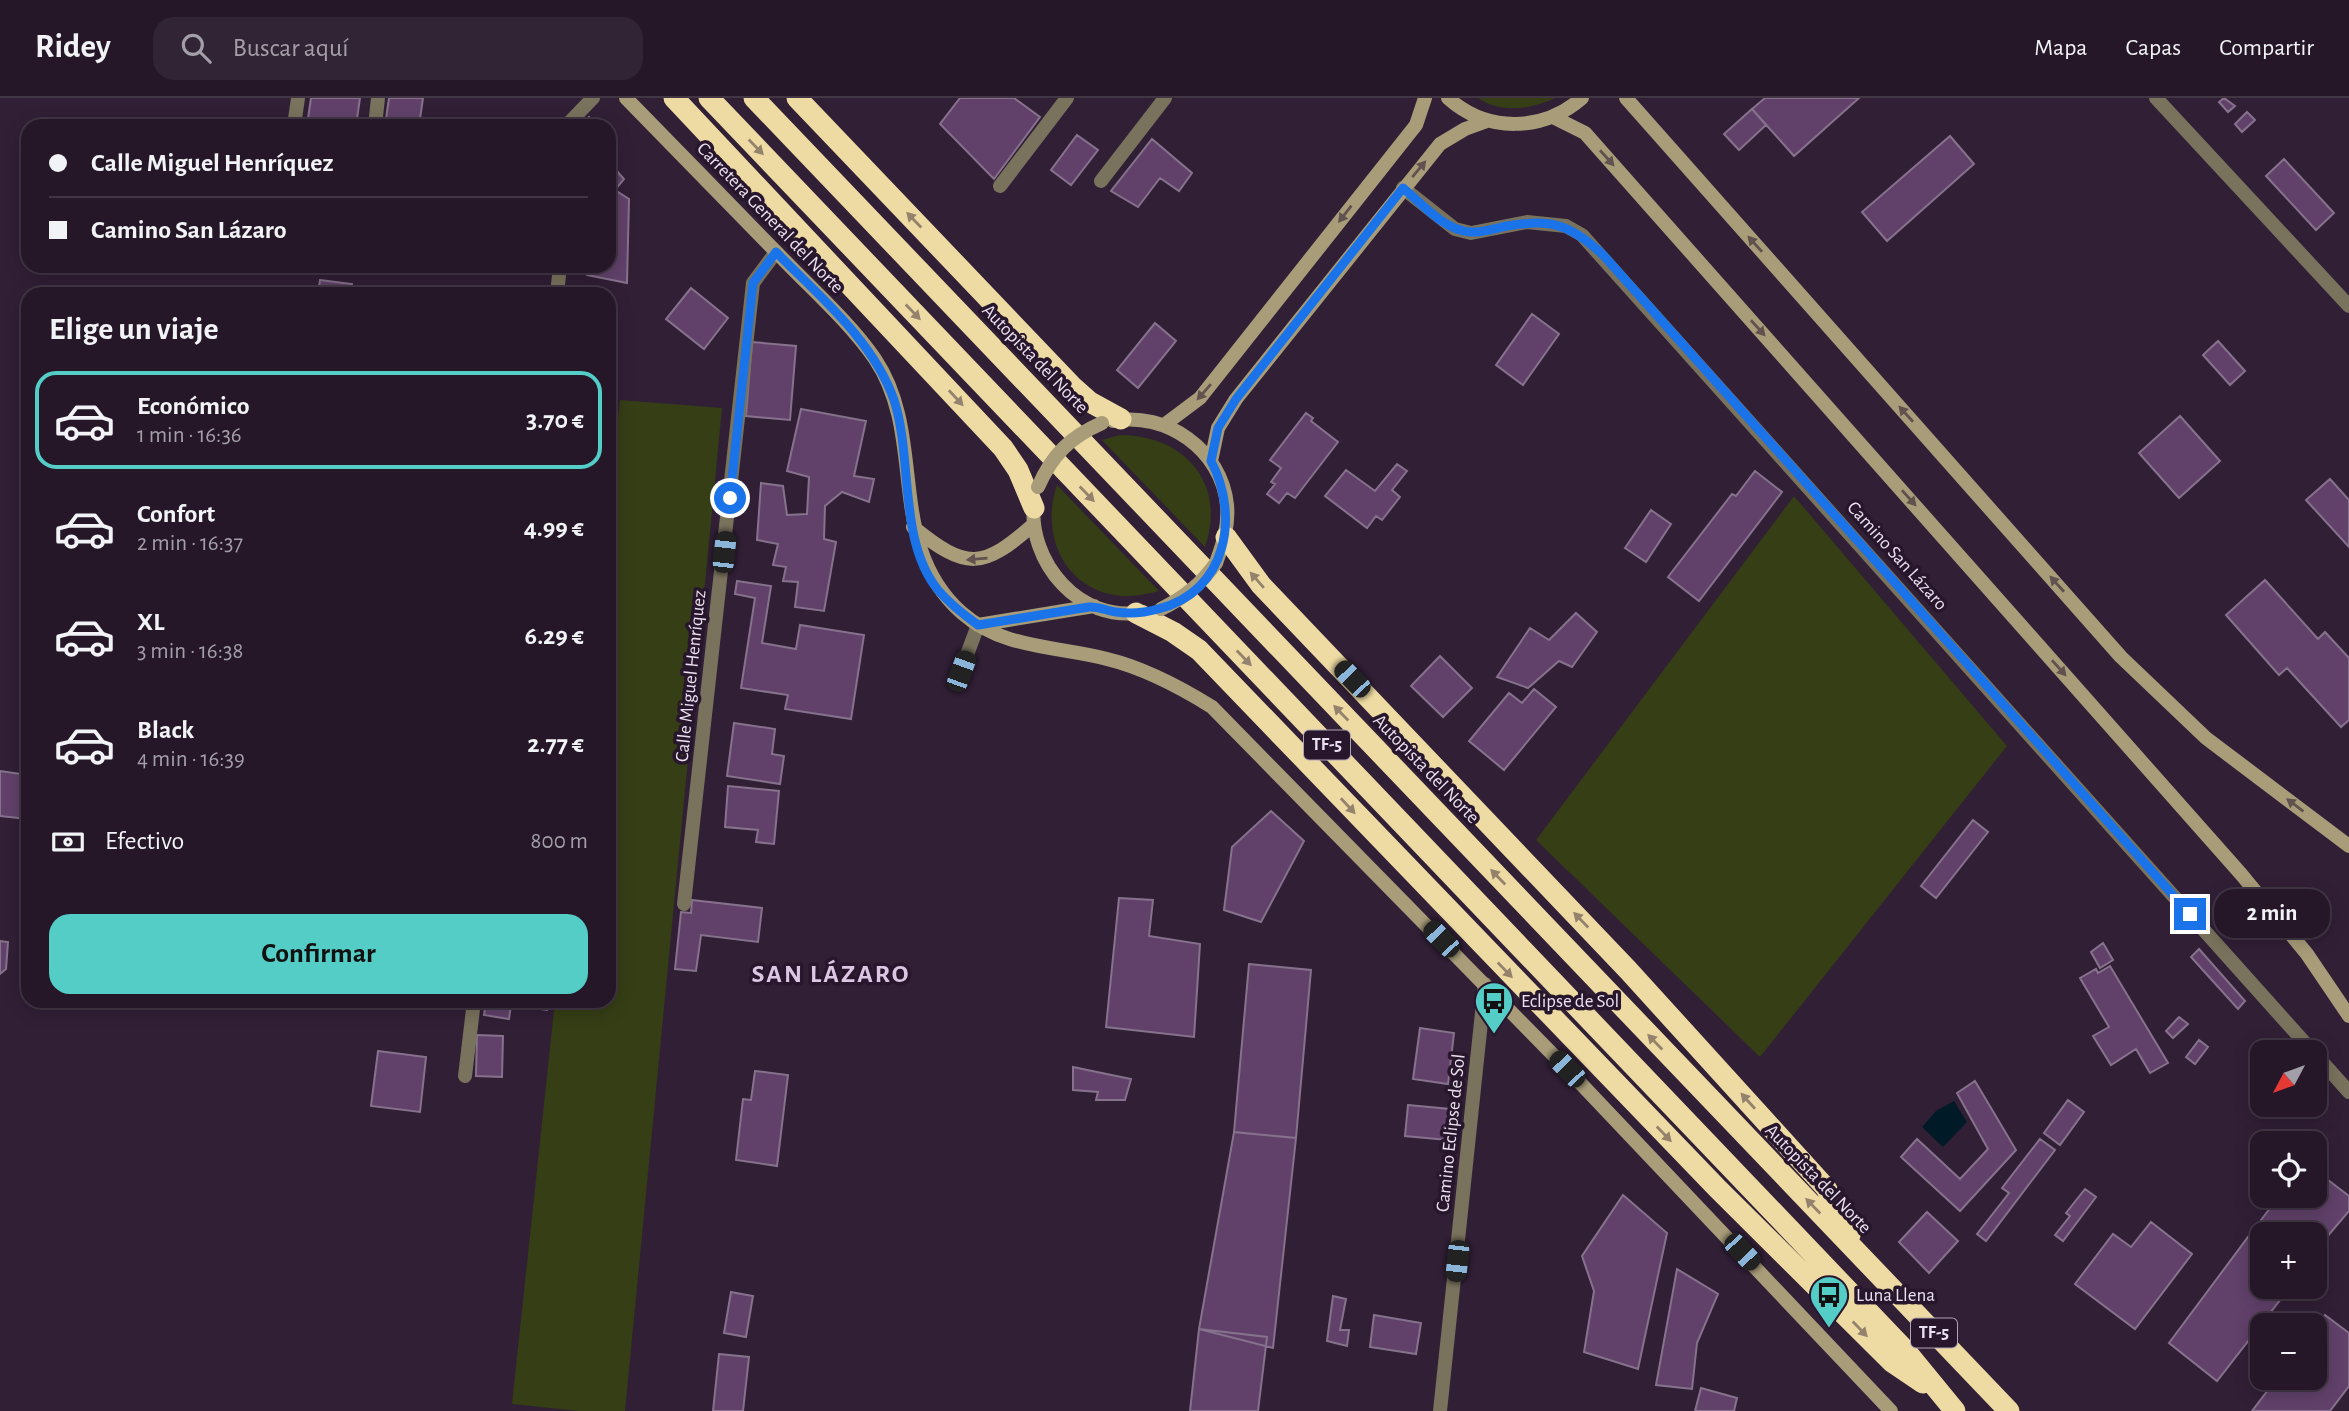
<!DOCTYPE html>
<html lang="es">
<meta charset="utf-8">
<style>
body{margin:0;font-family:"Alegreya Sans",sans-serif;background:#312434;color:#f1f3f6;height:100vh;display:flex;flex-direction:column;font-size:26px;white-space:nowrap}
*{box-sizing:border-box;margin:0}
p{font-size:23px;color:#a39fa8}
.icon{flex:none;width:38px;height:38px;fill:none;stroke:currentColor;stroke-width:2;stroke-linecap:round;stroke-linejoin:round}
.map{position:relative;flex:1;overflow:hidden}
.sheet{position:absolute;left:21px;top:189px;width:595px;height:721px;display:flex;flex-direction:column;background:#251728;border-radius:21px;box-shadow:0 4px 18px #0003,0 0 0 2px #423645}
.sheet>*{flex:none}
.top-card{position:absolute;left:21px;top:21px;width:595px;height:154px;border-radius:21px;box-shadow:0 4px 18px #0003,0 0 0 2px #423645;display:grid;align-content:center;height:154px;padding:0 28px;background:#251728}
.needle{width:46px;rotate:229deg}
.tools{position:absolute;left:2250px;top:942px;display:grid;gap:14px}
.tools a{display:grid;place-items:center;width:77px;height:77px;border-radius:14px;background:#251728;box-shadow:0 4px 18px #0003,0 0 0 2px #423645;font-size:35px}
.end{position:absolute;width:32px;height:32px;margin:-16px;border:9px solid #1a73e8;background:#fff;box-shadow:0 0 0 4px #fff}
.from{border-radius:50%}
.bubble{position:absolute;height:49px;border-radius:21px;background:#251728;box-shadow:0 4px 18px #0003,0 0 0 2px #423645;font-size:23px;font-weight:600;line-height:49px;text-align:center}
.car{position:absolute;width:21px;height:42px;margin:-21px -10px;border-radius:9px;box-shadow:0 0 5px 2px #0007;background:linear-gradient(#222 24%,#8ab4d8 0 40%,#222 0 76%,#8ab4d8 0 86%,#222 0)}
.top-card b{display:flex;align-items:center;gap:24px;height:66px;font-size:26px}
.top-card b+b{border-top:2px solid #423645}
.top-card i{width:18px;height:18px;background:#f1f3f6}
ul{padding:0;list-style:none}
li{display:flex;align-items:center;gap:21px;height:98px;margin:0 14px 10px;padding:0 14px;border:4px solid transparent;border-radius:21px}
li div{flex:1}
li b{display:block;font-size:26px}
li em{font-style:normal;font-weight:600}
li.active{border-color:#54cdc6}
li>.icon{width:63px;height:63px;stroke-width:1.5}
h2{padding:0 28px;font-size:32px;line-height:84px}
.pay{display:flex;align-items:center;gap:18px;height:77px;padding:0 28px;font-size:26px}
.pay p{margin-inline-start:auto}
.cta{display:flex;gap:14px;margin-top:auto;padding:14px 28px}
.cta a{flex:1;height:80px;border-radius:21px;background:#54cdc6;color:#111;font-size:28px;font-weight:600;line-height:80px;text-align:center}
header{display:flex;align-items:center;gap:42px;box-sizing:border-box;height:98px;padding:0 35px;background:#251728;border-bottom:2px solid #423645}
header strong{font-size:33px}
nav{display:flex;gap:38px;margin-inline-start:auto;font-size:24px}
.search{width:490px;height:63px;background:#312434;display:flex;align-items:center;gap:18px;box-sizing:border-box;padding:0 24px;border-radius:21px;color:#a39fa8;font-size:26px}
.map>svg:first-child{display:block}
.green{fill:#353e15}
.water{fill:#001a28}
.building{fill:#61416a;stroke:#86728c;stroke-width:2}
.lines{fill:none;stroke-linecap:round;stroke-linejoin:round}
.minor{stroke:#79725c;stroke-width:14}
.secondary{stroke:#a89c79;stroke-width:14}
.motorway{stroke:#eedba3;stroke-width:21}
.secondary-bridge{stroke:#a89c79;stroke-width:14}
.oneway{fill:#94826d}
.oneway2{fill:#61524f}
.route{stroke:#1a73e8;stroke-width:9}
.labels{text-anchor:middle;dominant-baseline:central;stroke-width:7;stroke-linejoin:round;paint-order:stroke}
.shield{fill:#27162c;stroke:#b0a3b4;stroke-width:2}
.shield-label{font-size:18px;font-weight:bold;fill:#ebe0ef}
.street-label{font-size:19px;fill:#ebe0ef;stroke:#27162c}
.poi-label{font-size:19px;fill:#ebe0ef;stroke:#27162c;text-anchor:start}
.district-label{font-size:26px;font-weight:bold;letter-spacing:2px;fill:#ddc6e4;stroke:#27162c}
</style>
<header>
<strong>Ridey</strong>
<div class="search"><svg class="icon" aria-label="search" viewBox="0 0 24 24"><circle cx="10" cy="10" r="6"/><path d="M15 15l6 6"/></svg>Buscar aquí</div>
<nav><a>Mapa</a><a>Capas</a><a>Compartir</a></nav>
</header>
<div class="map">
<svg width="2349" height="1313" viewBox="0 0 2349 1313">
<rect width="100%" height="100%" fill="#311f36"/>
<path class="green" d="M1478 0H1555C1532 11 1501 16 1478 0Z
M620 302 722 310 625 1313H579L512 1306 555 903H609V402Z
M1120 337C1185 337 1227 386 1205 449L1102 342Z
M1057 387 1159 493C1147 496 1134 499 1121 498 1064 493 1040 436 1057 387Z
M1794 398 2007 648 1760 959 1536 742Z"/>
<path class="water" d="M1954 1003 1967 1024 1943 1049 1922 1029 1936 1013Z"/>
<path class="building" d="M311 0H360L356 28 307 27Z
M389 0H423L419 28H385Z
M960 0H1014L1040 19 994 81 940 26Z
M1765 0H1859L1794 58 1752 11Z
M2224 0 2235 8 2228 14 2219 4Z
M1752 11 1766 27 1739 52 1724 36Z
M2247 14 2255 22 2242 34 2235 26Z
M589 19 598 28H579Z
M1077 37 1098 52 1071 87 1051 72Z
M1950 38 1974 66 1887 143 1862 114Z
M1152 41 1192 75 1179 93 1160 80 1138 109 1111 93Z
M2284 61 2334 115 2316 132 2266 78Z
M609 64 624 81 615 92 629 101 627 185 587 177 590 168H609Z
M320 182 352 186 351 196H318Z
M691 190 728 220 704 251 666 221Z
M1532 216 1559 236 1523 287 1496 267Z
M1155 225 1176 243 1138 290 1117 272Z
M2218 243 2245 273 2230 287 2203 257Z
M752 244 796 248 790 322 746 318Z
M801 311 866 323 854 378 874 381 869 404 842 394 825 408 824 441 836 444 824 513 795 509 798 484 783 483 786 469 773 467 778 446 757 442 761 385 783 388 787 417 807 416 809 379 787 373Z
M1306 315 1313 320 1311 323 1338 344 1295 400 1287 395 1279 405 1267 396 1275 386 1271 384 1281 370 1270 362Z
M2180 318 2220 363 2179 400 2139 355Z
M1397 366 1407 373 1392 392 1400 399 1382 422 1376 418 1367 430 1325 398 1346 372 1375 393Z
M1755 373 1782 394 1699 503 1668 479 1732 396 1736 398Z
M2330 381 2349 402V449L2306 402Z
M1651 412 1671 426 1646 464 1625 450Z
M2265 482 2318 541 2325 534 2349 560V622L2341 629 2287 570 2279 577 2226 517Z
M737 483 771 488 762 545 796 551 800 527 864 537 851 621 785 611 788 597 741 590 755 500 735 496Z
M1576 515 1597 534 1572 569 1559 563 1528 590 1497 579 1530 530 1549 542Z
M1440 558 1472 590 1443 619 1411 588Z
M1534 591 1556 609 1504 672 1469 643 1509 595 1522 605Z
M734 625 775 631 772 656 784 658 780 686 727 678Z
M0 673 28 677 27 721 0 718Z
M728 688 779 693 774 746 756 744 758 732 725 729Z
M1271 713 1304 743 1261 824 1224 812 1232 749Z
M1973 722 1988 734 1936 800 1921 788Z
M1119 800 1153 802 1149 838 1200 846 1194 939 1106 929Z
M692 802 762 810 758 844 701 837 696 873 675 871 681 814 691 815Z
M0 843 8 844 6 871 0 876Z
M2103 845 2113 862 2100 870 2091 854Z
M2199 851 2245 903 2238 911 2191 859Z
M1249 866 1311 872 1296 1040 1234 1034Z
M2110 868 2168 965 2150 975 2136 951 2111 967 2093 938 2109 929 2080 880 2096 871 2098 875Z
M486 903H549L547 912 511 907 509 921 484 917Z
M2179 919 2188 926 2173 940 2166 933Z
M1420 930 1454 935 1448 986 1413 981Z
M477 937 503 938 502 979 476 978Z
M2199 942 2208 949 2195 966 2186 959Z
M378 953 426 959 420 1014 371 1008Z
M1073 969 1131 981 1125 1002H1096L1098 994 1073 992Z
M755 973 788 977 777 1068 736 1062 743 1001 751 1002Z
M1975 983 2016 1052 1960 1113 1901 1059 1917 1041 1960 1081 1988 1051 1957 995Z
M2068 1002 2084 1014 2060 1047 2044 1035Z
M1408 1007 1450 1011 1447 1042 1405 1038Z
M1234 1034 1296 1040 1273 1250 1199 1231Z
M2040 1041 2055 1052 1986 1143 1977 1136 2009 1095 2002 1090Z
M2315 1072 2349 1098V1113L2315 1153V1136H2278L2261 1122 2280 1097H2315Z
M2085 1091 2096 1099 2063 1143 2055 1137 2070 1118 2066 1115Z
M1623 1097 1667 1135 1638 1271 1584 1254 1594 1193 1582 1158Z
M1927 1114 1958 1143 1929 1175 1899 1144Z
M2151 1124 2192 1156 2135 1231 2075 1186 2113 1136 2131 1149Z
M2248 1139 2263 1150V1188H2291L2217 1283 2169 1245Z
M1677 1171 1718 1196 1697 1245 1692 1291 1656 1287Z
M731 1194 753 1198 746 1239 724 1235Z
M1333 1198 1346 1201 1340 1232H1349L1347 1248 1327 1243Z
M1374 1217 1421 1225 1416 1256 1370 1249Z
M2325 1217 2349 1235V1288L2330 1313H2252L2278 1279H2315V1230Z
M1199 1231 1267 1239 1258 1313H1190Z
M719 1256 749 1259 743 1313H713Z
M1701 1290 1737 1300 1734 1313H1695Z"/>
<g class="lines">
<path class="minor" d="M2156 0 2349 208
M294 28 298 0
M375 28 378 0
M566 28 593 0
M1101 83 1165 0
M1000 88 1067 0
M1403 90 1455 131 1471 135 1527 124 1566 128 1582 137 2313 954
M557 196 560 168
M961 573 978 527
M684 806 753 185 776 154
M2315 956 2349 994
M465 978 474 903
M1440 1313 1485 886"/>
<path class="secondary" d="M626 0C679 54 732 109 785 163 815 194 850 225 875 261 928 340 884 446 962 515 1003 551 1057 548 1107 561 1144 570 1180 589 1212 609L1567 971 1891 1313
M1448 0C1487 35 1543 34 1582 0
M1626 0 2121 559 2206 640 2349 748
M1553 19 1585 35 2241 776 2307 856 2349 918
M1113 323C1166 313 1222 352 1227 407 1229 427 1223 446 1216 465
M1164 327 1200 300 1416 27 1425 0
M1211 363 1218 330 1236 301 1440 46 1465 31 1487 23
M1034 404C1027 464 1080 526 1143 514
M913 429C967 473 983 471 1034 426
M978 527 1094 508"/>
<path class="motorway" d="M674 0 1003 350 1018 372 1034 410
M709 0 1905 1252 1955 1313
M754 0 2009 1313
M797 0 1072 288 1090 304 1121 321
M1226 439 1261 487 1628 872 1826 1090 1850 1137
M1136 515 1173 534 1199 552 1717 1090 1892 1264 1923 1285"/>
<path class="secondary-bridge" d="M1038 389C1052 357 1070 339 1102 325
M1161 511C1185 499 1200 487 1216 465"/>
</g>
<defs><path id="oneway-solid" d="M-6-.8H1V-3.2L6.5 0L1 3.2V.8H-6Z" transform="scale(1.75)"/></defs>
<g class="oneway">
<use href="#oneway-solid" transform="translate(756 49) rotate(46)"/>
<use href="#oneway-solid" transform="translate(914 122) rotate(-134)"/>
<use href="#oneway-solid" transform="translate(913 214) rotate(46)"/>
<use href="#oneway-solid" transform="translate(956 300) rotate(47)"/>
<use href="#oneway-solid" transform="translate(1087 396) rotate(46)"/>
<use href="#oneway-solid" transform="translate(1257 482) rotate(-131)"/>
<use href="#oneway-solid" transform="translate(1244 560) rotate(46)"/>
<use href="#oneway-solid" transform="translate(1341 615) rotate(-134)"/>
<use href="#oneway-solid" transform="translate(1348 708) rotate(47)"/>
<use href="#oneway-solid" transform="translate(1498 779) rotate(-134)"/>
<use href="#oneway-solid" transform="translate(1581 822) rotate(-134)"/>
<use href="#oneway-solid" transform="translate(1505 872) rotate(46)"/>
<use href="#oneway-solid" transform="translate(1655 944) rotate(-134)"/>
<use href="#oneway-solid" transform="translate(1748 1003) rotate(-132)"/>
<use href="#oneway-solid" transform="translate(1664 1036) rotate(46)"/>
<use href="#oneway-solid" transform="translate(1813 1108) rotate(-134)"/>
<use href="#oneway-solid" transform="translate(1860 1231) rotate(46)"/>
</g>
<g class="oneway2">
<use href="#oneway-solid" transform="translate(1607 60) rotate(48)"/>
<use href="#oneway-solid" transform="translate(1419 71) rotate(-50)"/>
<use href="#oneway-solid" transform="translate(1345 116) rotate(128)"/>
<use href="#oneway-solid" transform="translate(1755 146) rotate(-132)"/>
<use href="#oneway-solid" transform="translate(1758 230) rotate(48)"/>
<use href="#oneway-solid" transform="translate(1204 294) rotate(131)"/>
<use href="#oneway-solid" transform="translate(1906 316) rotate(-132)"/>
<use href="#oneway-solid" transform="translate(1909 400) rotate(48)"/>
<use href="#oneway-solid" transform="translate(977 461) rotate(175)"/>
<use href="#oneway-solid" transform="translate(2057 486) rotate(-132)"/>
<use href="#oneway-solid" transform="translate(2059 570) rotate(48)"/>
<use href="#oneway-solid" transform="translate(2295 707) rotate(-143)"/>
</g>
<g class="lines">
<path class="route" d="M730 400 753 185 776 154C819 198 873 242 894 302 913 360 898 443 938 492 949 505 964 517 978 527 1015 521 1052 515 1089 509 1098 508 1107 513 1116 514 1130 516 1144 515 1158 511 1227 494 1240 418 1211 363L1218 330 1236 301 1403 90C1422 106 1444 132 1470 134 1481 135 1496 130 1507 128 1551 120 1572 127 1604 158L2190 816"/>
</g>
<defs>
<g id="bus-pin" transform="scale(2.0125)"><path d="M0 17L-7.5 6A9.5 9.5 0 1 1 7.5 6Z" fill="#54cdc6" stroke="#27162c"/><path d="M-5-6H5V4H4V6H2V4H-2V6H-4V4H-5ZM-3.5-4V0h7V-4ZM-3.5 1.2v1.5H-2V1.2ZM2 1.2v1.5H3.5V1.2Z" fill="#111"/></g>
</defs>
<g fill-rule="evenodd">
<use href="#bus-pin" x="1494" y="903"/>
<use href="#bus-pin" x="1829" y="1197"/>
</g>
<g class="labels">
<g class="shield">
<rect x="1304" y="632.5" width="46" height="29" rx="5"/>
<rect x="1911" y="1220.5" width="46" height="29" rx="5"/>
</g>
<g class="shield-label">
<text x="1327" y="647">TF-5</text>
<text x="1934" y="1235">TF-5</text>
</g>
<g class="street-label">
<text transform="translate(770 120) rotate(46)">Carretera General del Norte</text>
<text transform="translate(1035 261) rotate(46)">Autopista del Norte</text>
<text transform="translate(1897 458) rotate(48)">Camino San Lázaro</text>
<text transform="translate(691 578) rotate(-84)">Calle Miguel Henríquez</text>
<text transform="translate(1426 671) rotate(46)">Autopista del Norte</text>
<text transform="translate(1451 1035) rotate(-84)">Camino Eclipse de Sol</text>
<text transform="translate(1818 1081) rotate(46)">Autopista del Norte</text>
</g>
<g class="poi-label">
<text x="1521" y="903">Eclipse de Sol</text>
<text x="1856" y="1197">Luna Llena</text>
</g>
<g class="district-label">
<text x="831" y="876">SAN LÁZARO</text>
</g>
</g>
</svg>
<div class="tools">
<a><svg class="needle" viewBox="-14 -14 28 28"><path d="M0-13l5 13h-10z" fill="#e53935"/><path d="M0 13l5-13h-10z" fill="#a39fa8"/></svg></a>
<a><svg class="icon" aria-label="locate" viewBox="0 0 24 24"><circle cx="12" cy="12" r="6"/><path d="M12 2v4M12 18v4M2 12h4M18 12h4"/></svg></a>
<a>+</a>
<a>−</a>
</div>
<i class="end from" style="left:730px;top:400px"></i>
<i class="end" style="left:2190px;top:816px"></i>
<div class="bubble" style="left:2214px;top:791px;width:116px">2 min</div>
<i class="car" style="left:724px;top:454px;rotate:6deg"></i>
<i class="car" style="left:961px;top:573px;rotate:20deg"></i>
<i class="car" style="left:1352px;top:581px;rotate:316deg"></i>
<i class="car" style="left:1441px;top:841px;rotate:316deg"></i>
<i class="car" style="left:1567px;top:971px;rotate:316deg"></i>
<i class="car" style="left:1742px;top:1154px;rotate:137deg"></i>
<i class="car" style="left:1457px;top:1163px;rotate:186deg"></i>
<div class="top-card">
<b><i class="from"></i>Calle Miguel Henríquez</b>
<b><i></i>Camino San Lázaro</b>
</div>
<section class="sheet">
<h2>Elige un viaje</h2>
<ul>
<li class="active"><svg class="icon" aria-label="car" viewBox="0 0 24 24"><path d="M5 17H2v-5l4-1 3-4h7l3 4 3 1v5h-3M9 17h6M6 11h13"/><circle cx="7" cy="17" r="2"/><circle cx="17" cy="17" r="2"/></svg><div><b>Económico</b><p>1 min · 16:36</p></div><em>3.70 €</em></li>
<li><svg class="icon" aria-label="car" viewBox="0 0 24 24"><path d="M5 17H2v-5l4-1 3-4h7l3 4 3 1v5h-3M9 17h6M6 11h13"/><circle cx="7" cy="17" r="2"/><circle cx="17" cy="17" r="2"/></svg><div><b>Confort</b><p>2 min · 16:37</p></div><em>4.99 €</em></li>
<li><svg class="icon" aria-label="car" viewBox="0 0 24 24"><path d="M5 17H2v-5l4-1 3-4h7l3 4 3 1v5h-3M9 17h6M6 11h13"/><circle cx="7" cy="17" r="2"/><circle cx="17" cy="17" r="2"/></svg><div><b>XL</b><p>3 min · 16:38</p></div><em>6.29 €</em></li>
<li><svg class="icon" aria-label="car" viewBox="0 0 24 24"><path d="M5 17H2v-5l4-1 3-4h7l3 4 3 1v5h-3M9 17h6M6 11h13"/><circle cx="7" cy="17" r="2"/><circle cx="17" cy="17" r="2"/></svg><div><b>Black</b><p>4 min · 16:39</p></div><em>2.77 €</em></li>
</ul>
<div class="pay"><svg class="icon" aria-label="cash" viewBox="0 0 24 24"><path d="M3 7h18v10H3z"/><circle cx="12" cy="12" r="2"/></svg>Efectivo<p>800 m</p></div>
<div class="cta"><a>Confirmar</a></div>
</section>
</div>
